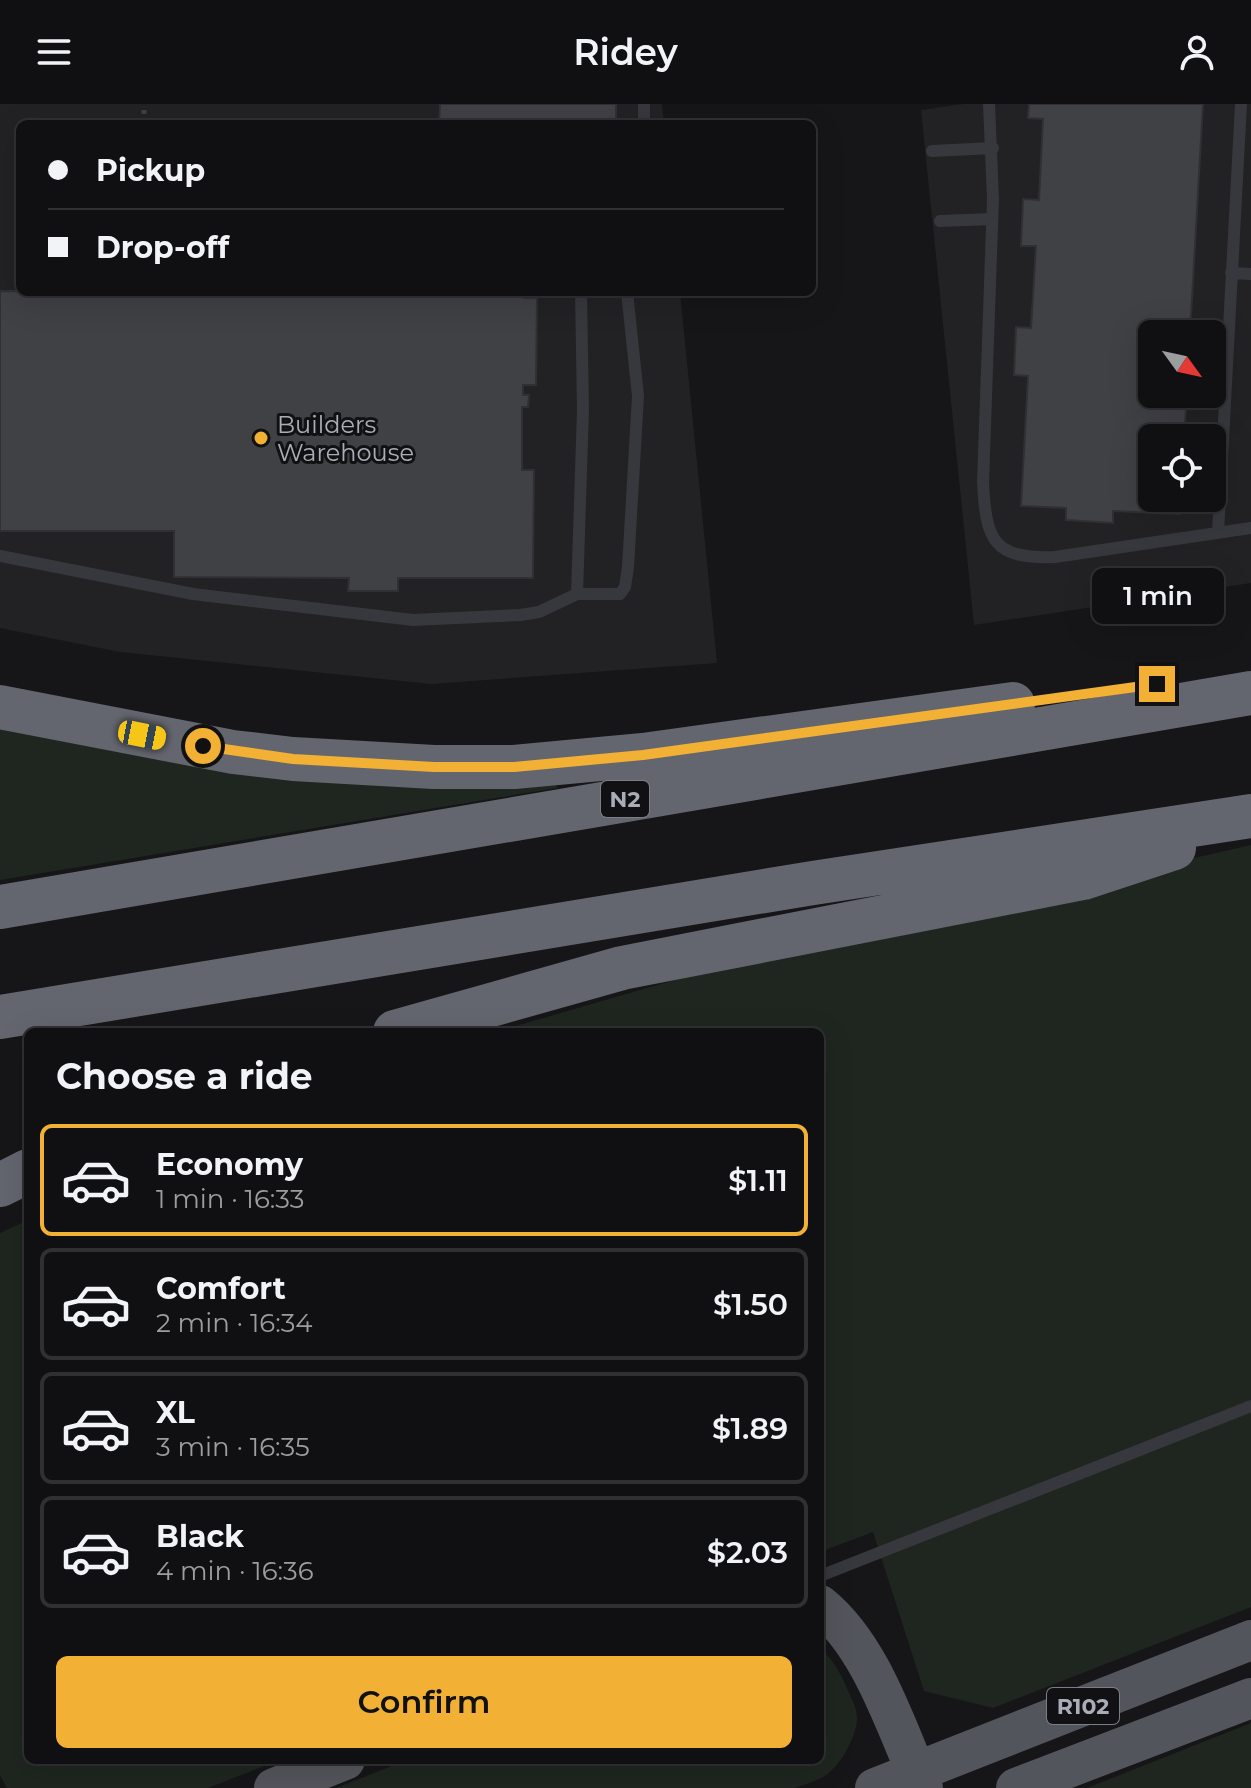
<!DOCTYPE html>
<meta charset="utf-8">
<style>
body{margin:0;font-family:Montserrat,sans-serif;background:#1e1e20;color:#f1f3f6;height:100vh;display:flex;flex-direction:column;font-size:30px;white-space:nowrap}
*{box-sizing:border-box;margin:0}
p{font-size:26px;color:#9c9d9f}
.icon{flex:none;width:44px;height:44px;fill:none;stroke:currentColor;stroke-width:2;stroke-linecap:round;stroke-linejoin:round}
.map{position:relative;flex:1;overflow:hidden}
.side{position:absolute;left:24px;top:924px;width:800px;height:736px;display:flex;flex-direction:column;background:#101012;border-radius:12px;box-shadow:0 8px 32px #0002,0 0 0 2px #303032}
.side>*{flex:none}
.guide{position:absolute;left:16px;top:16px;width:800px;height:176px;border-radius:12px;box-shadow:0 8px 32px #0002,0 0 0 2px #303032;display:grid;align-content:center;height:176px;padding:0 32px;background:#101012}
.needle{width:52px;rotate:123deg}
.controls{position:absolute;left:1138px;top:216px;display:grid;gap:16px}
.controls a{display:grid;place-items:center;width:88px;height:88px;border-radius:12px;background:#101012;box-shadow:0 8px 32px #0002,0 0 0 2px #303032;font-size:40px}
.end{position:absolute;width:36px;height:36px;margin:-18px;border:10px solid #f2b134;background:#111;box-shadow:0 0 0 4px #111}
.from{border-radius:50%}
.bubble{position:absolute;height:56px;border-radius:12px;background:#101012;box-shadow:0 8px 32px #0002,0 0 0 2px #303032;font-size:26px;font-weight:600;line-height:56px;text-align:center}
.car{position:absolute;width:24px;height:48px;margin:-24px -12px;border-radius:10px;box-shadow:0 0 6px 2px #0007;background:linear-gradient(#f5c518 24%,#345 0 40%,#f5c518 0 76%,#345 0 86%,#f5c518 0)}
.guide b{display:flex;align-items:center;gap:28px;height:76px;font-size:30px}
.guide b+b{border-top:2px solid #303032}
.guide i{width:20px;height:20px;background:#f1f3f6}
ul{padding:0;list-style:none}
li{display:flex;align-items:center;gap:24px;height:112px;margin:0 16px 12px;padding:0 16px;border:4px solid #303032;border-radius:12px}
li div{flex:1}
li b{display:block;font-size:30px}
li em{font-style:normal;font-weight:600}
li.current{border-color:#f2b134}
li>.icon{width:72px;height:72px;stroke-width:1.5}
h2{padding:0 32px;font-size:36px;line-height:96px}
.button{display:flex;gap:16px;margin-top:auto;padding:16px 32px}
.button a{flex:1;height:92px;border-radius:12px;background:#f2b134;color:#111;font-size:32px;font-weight:600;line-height:92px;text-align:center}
header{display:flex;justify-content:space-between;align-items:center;height:104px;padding:0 32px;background:#101012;font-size:36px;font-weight:600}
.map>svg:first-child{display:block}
.built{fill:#222225;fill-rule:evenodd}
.green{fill:#1e261f}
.building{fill:#404145;stroke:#303034;stroke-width:2}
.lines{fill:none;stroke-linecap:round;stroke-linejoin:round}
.path{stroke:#3d3f44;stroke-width:5;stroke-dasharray:4 6;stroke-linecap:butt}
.service{stroke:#37383d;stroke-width:12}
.primary{stroke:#53555c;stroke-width:40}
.motorway{stroke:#63666e;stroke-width:44}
.route{stroke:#f2b134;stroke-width:10}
.poi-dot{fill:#f2b134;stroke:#111113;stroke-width:3}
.labels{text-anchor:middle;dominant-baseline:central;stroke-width:6;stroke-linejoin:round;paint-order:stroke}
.shield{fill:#111113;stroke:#7b7e86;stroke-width:2}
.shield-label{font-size:22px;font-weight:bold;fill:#a8adb8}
.poi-label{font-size:24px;fill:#a8adb8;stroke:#111113;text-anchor:start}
</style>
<header><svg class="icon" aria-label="menu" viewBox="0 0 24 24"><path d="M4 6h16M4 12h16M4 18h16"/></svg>Ridey<svg class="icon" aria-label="person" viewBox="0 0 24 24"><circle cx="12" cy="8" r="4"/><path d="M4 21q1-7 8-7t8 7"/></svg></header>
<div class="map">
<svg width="1251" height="1684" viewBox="0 0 1251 1684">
<rect width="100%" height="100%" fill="#161618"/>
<path class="built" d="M0 0H662L664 20H20V188H680L717 559 431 580 120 548 0 524Z
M963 0H1251V479L974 521 921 6ZM1152 230H1212V290H1152ZM1152 334H1212V394H1152Z"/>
<path class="green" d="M0 620 556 674 557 684 0 776Z
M1251 741V1503L993 1604 924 1587 873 1428 820 1448V928H495L730 860Z
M28 1116V1656H280L208 1684H7L0 1671V1129Z
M820 1545C832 1554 839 1566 845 1580 850 1591 857 1603 857 1615 856 1634 840 1663 823 1673 815 1678 804 1680 795 1684H336L407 1656H820Z
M1251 1619V1684H1087Z"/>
<path class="building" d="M440 0H616V20H439Z
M1029 0H1203L1190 230H1152V290H1187L1184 334H1152V394H1181L1180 410 1113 407V419L1066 416V404L1021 402 1028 272 1014 271 1016 223 1031 224 1036 142H1021L1023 95 1039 96 1043 15 1028 14Z
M0 187 524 188V194H537L536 281H523V291H529L528 303H522V366H534L533 474H398V487H348L349 474 174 473V427H0Z"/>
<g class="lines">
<path class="path" d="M144 20V0"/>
<path class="service" d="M644 0V20
M989 0 993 95 983 378C986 437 993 455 1055 453L1251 424
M932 47 993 44
M940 117 992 115
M1231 169 1251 170
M1218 429 1241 0
M0 452 193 490 413 516 520 511 539 508 577 490H620L625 483 628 463 638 292 627 188
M577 490 583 306 581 188
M820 1472 1251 1302"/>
<path class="primary" d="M820 1501C872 1543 896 1624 923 1684
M274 1684 345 1656
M875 1684 1251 1536
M1016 1684 1251 1594"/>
<path class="motorway" d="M0 603 233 648 293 655 434 663H514L643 651 1013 600
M0 803 1251 589
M0 913 813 779 1251 712
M395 928 622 864 1083 774 1174 744
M0 1081 28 1067"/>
</g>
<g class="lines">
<path class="route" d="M203 642 293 655 434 663H514L643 651 1157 580"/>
</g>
<circle class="poi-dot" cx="261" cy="334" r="8"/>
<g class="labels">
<g class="shield">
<rect x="601" y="677" width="48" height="36" rx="6"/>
<rect x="1047" y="1584" width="72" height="36" rx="6"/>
</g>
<g class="shield-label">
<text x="625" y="695">N2</text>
<text x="1083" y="1602">R102</text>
</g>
<g class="poi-label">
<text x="277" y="320">Builders<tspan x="277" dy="28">Warehouse</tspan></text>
</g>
</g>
</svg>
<div class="controls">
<a><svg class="needle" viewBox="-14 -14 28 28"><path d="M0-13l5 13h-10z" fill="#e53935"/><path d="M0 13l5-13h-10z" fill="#9c9d9f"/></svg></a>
<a><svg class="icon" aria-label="locate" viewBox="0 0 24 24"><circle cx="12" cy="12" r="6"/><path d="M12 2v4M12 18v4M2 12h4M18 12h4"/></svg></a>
</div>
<i class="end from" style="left:203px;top:642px"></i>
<i class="end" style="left:1157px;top:580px"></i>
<div class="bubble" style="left:1092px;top:464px;width:132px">1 min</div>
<i class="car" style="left:142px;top:631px;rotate:101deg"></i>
<div class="guide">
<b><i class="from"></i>Pickup</b>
<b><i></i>Drop-off</b>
</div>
<section class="side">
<h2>Choose a ride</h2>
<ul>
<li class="current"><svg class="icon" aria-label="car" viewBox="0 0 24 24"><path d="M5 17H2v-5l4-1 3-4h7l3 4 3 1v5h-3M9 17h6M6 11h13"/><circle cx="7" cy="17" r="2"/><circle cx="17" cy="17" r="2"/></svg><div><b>Economy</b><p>1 min · 16:33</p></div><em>$1.11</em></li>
<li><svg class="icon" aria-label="car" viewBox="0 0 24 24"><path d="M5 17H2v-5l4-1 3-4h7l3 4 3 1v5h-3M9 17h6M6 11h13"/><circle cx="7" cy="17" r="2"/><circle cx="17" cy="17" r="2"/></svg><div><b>Comfort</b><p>2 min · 16:34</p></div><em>$1.50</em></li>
<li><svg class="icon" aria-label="car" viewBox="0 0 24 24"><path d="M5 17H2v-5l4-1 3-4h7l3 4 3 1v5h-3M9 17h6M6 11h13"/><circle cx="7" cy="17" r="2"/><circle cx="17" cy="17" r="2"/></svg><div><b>XL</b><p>3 min · 16:35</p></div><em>$1.89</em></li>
<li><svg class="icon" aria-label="car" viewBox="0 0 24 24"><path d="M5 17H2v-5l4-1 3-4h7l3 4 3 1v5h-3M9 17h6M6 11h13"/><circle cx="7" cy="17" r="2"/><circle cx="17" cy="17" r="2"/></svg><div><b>Black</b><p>4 min · 16:36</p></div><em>$2.03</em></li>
</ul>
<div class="button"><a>Confirm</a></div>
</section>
</div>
